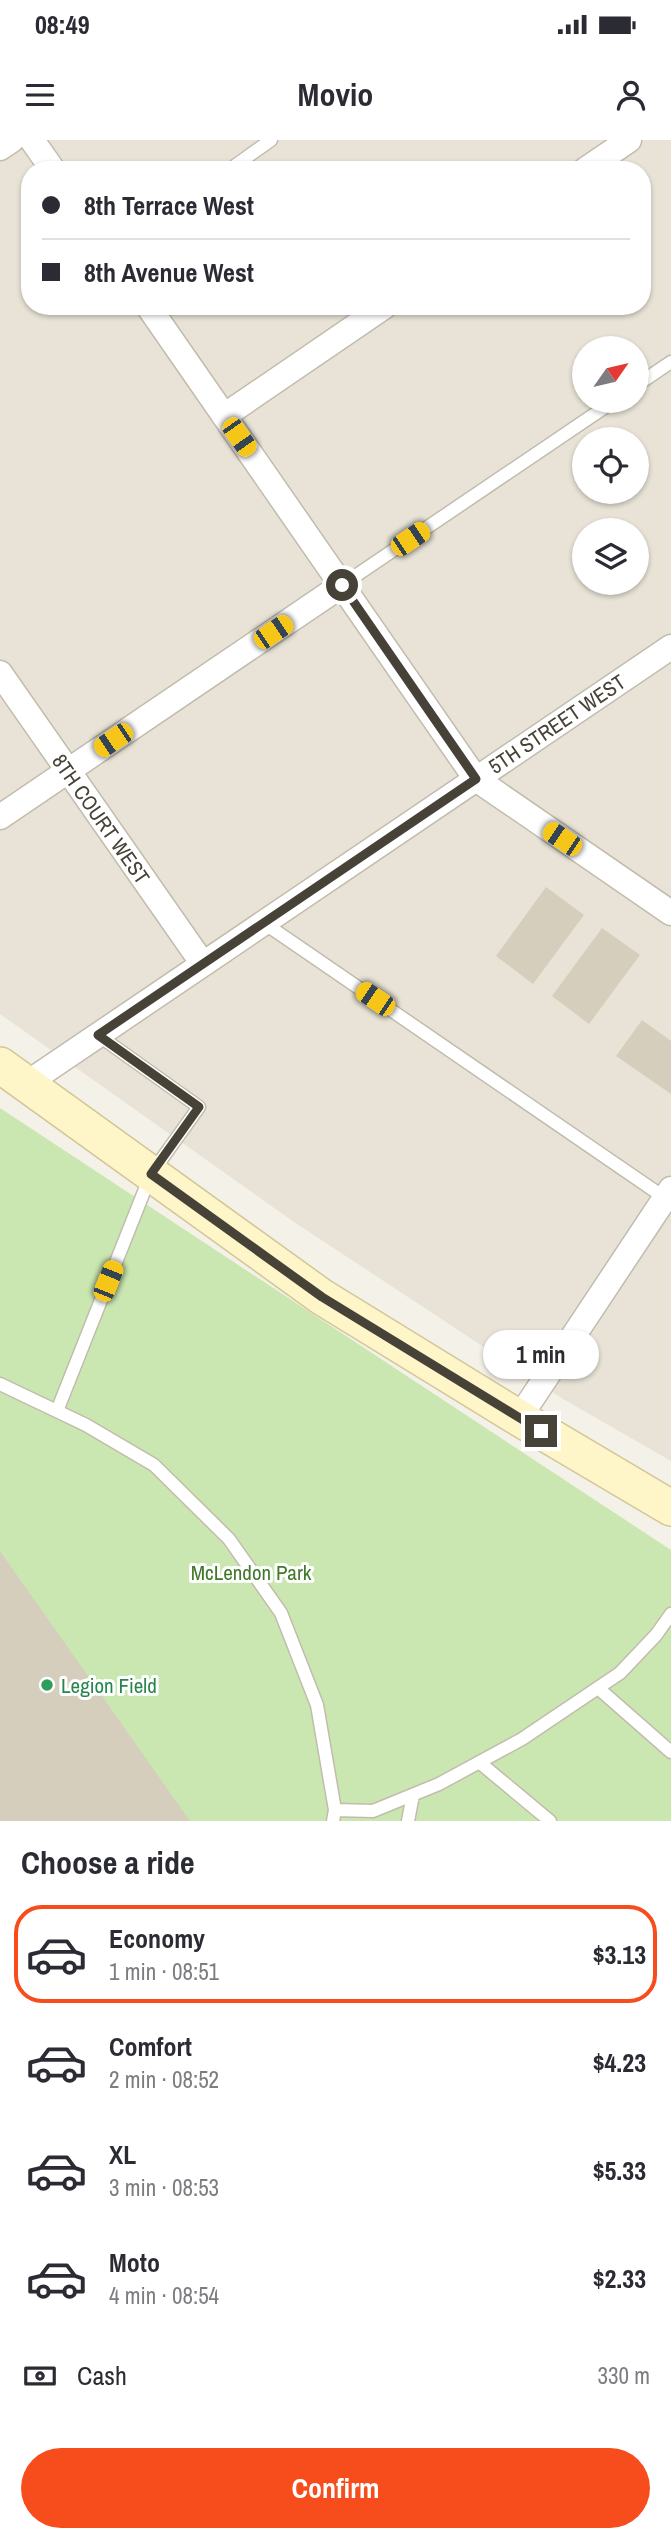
<!DOCTYPE html>
<meta charset="utf-8">
<style>
body{margin:0;font-family:"Archivo Narrow",sans-serif;background:#f7f7f7;color:#2b2b33;height:100vh;display:flex;flex-direction:column;font-size:26px;white-space:nowrap}
*{box-sizing:border-box;margin:0}
p{font-size:23px;color:#7c7c81}
.icon{flex:none;width:38px;height:38px;fill:none;stroke:currentColor;stroke-width:2;stroke-linecap:round;stroke-linejoin:round}
.map{position:relative;height:1681px;overflow:hidden}
.drawer{display:flex;flex-direction:column;background:#fff;flex:1}
.drawer>*{flex:none}
.guide{position:absolute;left:21px;top:21px;width:630px;height:154px;border-radius:28px;box-shadow:0 2px 5px #0004;display:grid;align-content:center;height:154px;padding:0 21px;background:#fff}
.needle{width:46px;rotate:56deg}
.tools{position:absolute;left:572px;top:196px;display:grid;gap:14px}
.tools a{display:grid;place-items:center;width:77px;height:77px;border-radius:50%;background:#fff;box-shadow:0 2px 5px #0004;font-size:35px}
.end{position:absolute;width:32px;height:32px;margin:-16px;border:9px solid #474237;background:#fff;box-shadow:0 0 0 4px #fff}
.from{border-radius:50%}
.bubble{position:absolute;height:49px;border-radius:24px;background:#fff;box-shadow:0 2px 5px #0004;font-size:23px;font-weight:700;line-height:49px;text-align:center}
.car{position:absolute;width:21px;height:42px;margin:-21px -10px;border-radius:9px;box-shadow:0 0 5px 2px #0007;background:linear-gradient(#f5c518 24%,#345 0 40%,#f5c518 0 76%,#345 0 86%,#f5c518 0)}
.guide b{display:flex;align-items:center;gap:24px;height:66px;font-size:26px}
.guide b+b{border-top:2px solid #e1e1e2}
.guide i{width:18px;height:18px;background:#2b2b33}
ul{padding:0;list-style:none}
li{display:flex;align-items:center;gap:21px;height:98px;margin:0 14px 10px;padding:0 7px;border:4px solid transparent;border-radius:28px}
li div{flex:1}
li b{display:block;font-size:26px}
li em{font-style:normal;font-weight:700}
li.active{border-color:#f74d1c}
li>.icon{width:63px;height:63px;stroke-width:1.5}
h2{padding:0 21px;font-size:32px;line-height:84px}
.pay{display:flex;align-items:center;gap:18px;height:77px;padding:0 21px;font-size:26px}
.pay p{margin-inline-start:auto}
.primary-button{display:flex;gap:14px;margin-top:auto;padding:14px 21px}
.primary-button a{flex:1;height:80px;border-radius:42px;background:#f74d1c;color:#fff;font-size:28px;font-weight:700;line-height:80px;text-align:center}
.status{display:flex;justify-content:space-between;align-items:center;height:49px;padding:0 35px;background:#fff;direction:ltr}
.status svg{height:19px;fill:currentColor}
header{display:flex;justify-content:space-between;align-items:center;height:91px;padding:0 21px;background:#fff;font-size:32px;font-weight:700}
.map>svg:first-child{display:block}
.residential{fill:#e8e3d6;fill-rule:evenodd}
.green{fill:#cbe7b1}
.building{fill:#d5cebd}
.lines{fill:none;stroke-linecap:round;stroke-linejoin:round}
.lane-casing{stroke:#c2bcad;stroke-width:15}
.street-casing{stroke:#c2bcad;stroke-width:27}
.secondary-casing{stroke:#d3c799;stroke-width:38}
.lane{stroke:#fff;stroke-width:12}
.street{stroke:#fff;stroke-width:24}
.secondary{stroke:#fef5c8;stroke-width:35}
.route{stroke:#474237;stroke-width:9}
.leisure-dot{fill:#2e9e5b;stroke:#fff;stroke-width:2.5}
.labels{text-anchor:middle;dominant-baseline:central;stroke-width:6;stroke-linejoin:round;paint-order:stroke}
.street-label{font-size:21px;fill:#474237;stroke:#fff}
.park-label{font-size:21px;fill:#42782a;stroke:#fff}
.leisure-label{font-size:21px;fill:#27864d;stroke:#fff;text-anchor:start}
</style>
<div class="status"><b>08:49</b><svg viewBox="0 0 49 12"><path d="M0 12V9h3v3zM5 12V6h3v6zM10 12V3h3v9zM15 12V0h3v12zM26 1h20v11H26zM47 4h2v5h-2z"/></svg></div>
<header><svg class="icon" aria-label="menu" viewBox="0 0 24 24"><path d="M4 6h16M4 12h16M4 18h16"/></svg>Movio<svg class="icon" aria-label="person" viewBox="0 0 24 24"><circle cx="12" cy="8" r="4"/><path d="M4 21q1-7 8-7t8 7"/></svg></header>
<div class="map">
<svg width="671" height="1681" viewBox="0 0 671 1681">
<rect width="100%" height="100%" fill="#f4f1e8"/>
<path class="residential" d="M0 0H671V1321L563 1259 294 1082 0 874ZM30 30H642V166H30ZM584 208H637V261H584ZM584 299H637V352H584ZM584 390H637V443H584Z"/>
<path class="green" d="M0 968 671 1410V1681H0Z"/>
<path class="building" d="M546 747 584 775 533 844 496 816Z
M602 788 640 815 589 884 552 856Z
M642 880 671 901V954L616 916Z
M0 1411 190 1681H0Z"/>
<g class="lines">
<g class="lane-casing">
<path id="lane" d="M229 30 271 0
M637 245 671 222
M342 445 614 261
M264 783 668 1060
M0 1244 86 1285 154 1325 229 1399 281 1473 317 1565 335 1670
M57 1271 151 1034 199 967 98 895
M598 1548 671 1612
M479 1622 550 1681
M333 1681 335 1670 373 1671 439 1644 522 1599 620 1533 656 1495 671 1474
M408 1681 413 1655"/>
</g>
<g class="street-casing">
<path id="street" d="M32 0 53 30
M0 8 12 0
M585 30 629 0
M148 166 476 639 671 773
M224 276 385 166
M0 533 203 824
M0 677 342 445
M26 944 671 507
M519 1278 671 1049"/>
</g>
<g class="secondary-casing">
<path id="secondary" d="M0 925 322 1157 519 1278 671 1368"/>
</g>
<use href="#lane" class="lane"/>
<use href="#street" class="street"/>
<use href="#secondary" class="secondary"/>
</g>
<g class="lines">
<path class="route" d="M342 445 476 639 98 895 199 967 151 1034 322 1157 541 1291"/>
</g>
<circle class="leisure-dot" cx="47" cy="1545" r="7"/>
<g class="labels">
<g class="street-label">
<text transform="translate(557 584) rotate(-34)">5TH STREET WEST</text>
<text transform="translate(101 679) rotate(55)">8TH COURT WEST</text>
</g>
<g class="park-label">
<text x="251" y="1432">McLendon Park</text>
</g>
<g class="leisure-label">
<text x="61" y="1545">Legion Field</text>
</g>
</g>
</svg>
<div class="tools">
<a><svg class="needle" viewBox="-14 -14 28 28"><path d="M0-13l5 13h-10z" fill="#e53935"/><path d="M0 13l5-13h-10z" fill="#7c7c81"/></svg></a>
<a><svg class="icon" aria-label="locate" viewBox="0 0 24 24"><circle cx="12" cy="12" r="6"/><path d="M12 2v4M12 18v4M2 12h4M18 12h4"/></svg></a>
<a><svg class="icon" aria-label="layers" viewBox="0 0 24 24"><path d="M12 4l9 5-9 5-9-5zM3 14l9 5 9-5"/></svg></a>
</div>
<i class="end from" style="left:342px;top:445px"></i>
<i class="end" style="left:541px;top:1291px"></i>
<div class="bubble" style="left:483px;top:1190px;width:116px">1 min</div>
<i class="car" style="left:239px;top:297px;rotate:145deg"></i>
<i class="car" style="left:410px;top:399px;rotate:56deg"></i>
<i class="car" style="left:273px;top:492px;rotate:56deg"></i>
<i class="car" style="left:113px;top:600px;rotate:236deg"></i>
<i class="car" style="left:562px;top:699px;rotate:304deg"></i>
<i class="car" style="left:375px;top:859px;rotate:304deg"></i>
<i class="car" style="left:108px;top:1141px;rotate:22deg"></i>
<div class="guide">
<b><i class="from"></i>8th Terrace West</b>
<b><i></i>8th Avenue West</b>
</div>
</div>
<section class="drawer">
<h2>Choose a ride</h2>
<ul>
<li class="active"><svg class="icon" aria-label="car" viewBox="0 0 24 24"><path d="M5 17H2v-5l4-1 3-4h7l3 4 3 1v5h-3M9 17h6M6 11h13"/><circle cx="7" cy="17" r="2"/><circle cx="17" cy="17" r="2"/></svg><div><b>Economy</b><p>1 min · 08:51</p></div><em>$3.13</em></li>
<li><svg class="icon" aria-label="car" viewBox="0 0 24 24"><path d="M5 17H2v-5l4-1 3-4h7l3 4 3 1v5h-3M9 17h6M6 11h13"/><circle cx="7" cy="17" r="2"/><circle cx="17" cy="17" r="2"/></svg><div><b>Comfort</b><p>2 min · 08:52</p></div><em>$4.23</em></li>
<li><svg class="icon" aria-label="car" viewBox="0 0 24 24"><path d="M5 17H2v-5l4-1 3-4h7l3 4 3 1v5h-3M9 17h6M6 11h13"/><circle cx="7" cy="17" r="2"/><circle cx="17" cy="17" r="2"/></svg><div><b>XL</b><p>3 min · 08:53</p></div><em>$5.33</em></li>
<li><svg class="icon" aria-label="car" viewBox="0 0 24 24"><path d="M5 17H2v-5l4-1 3-4h7l3 4 3 1v5h-3M9 17h6M6 11h13"/><circle cx="7" cy="17" r="2"/><circle cx="17" cy="17" r="2"/></svg><div><b>Moto</b><p>4 min · 08:54</p></div><em>$2.33</em></li>
</ul>
<div class="pay"><svg class="icon" aria-label="cash" viewBox="0 0 24 24"><path d="M3 7h18v10H3z"/><circle cx="12" cy="12" r="2"/></svg>Cash<p>330 m</p></div>
<div class="primary-button"><a>Confirm</a></div>
</section>
